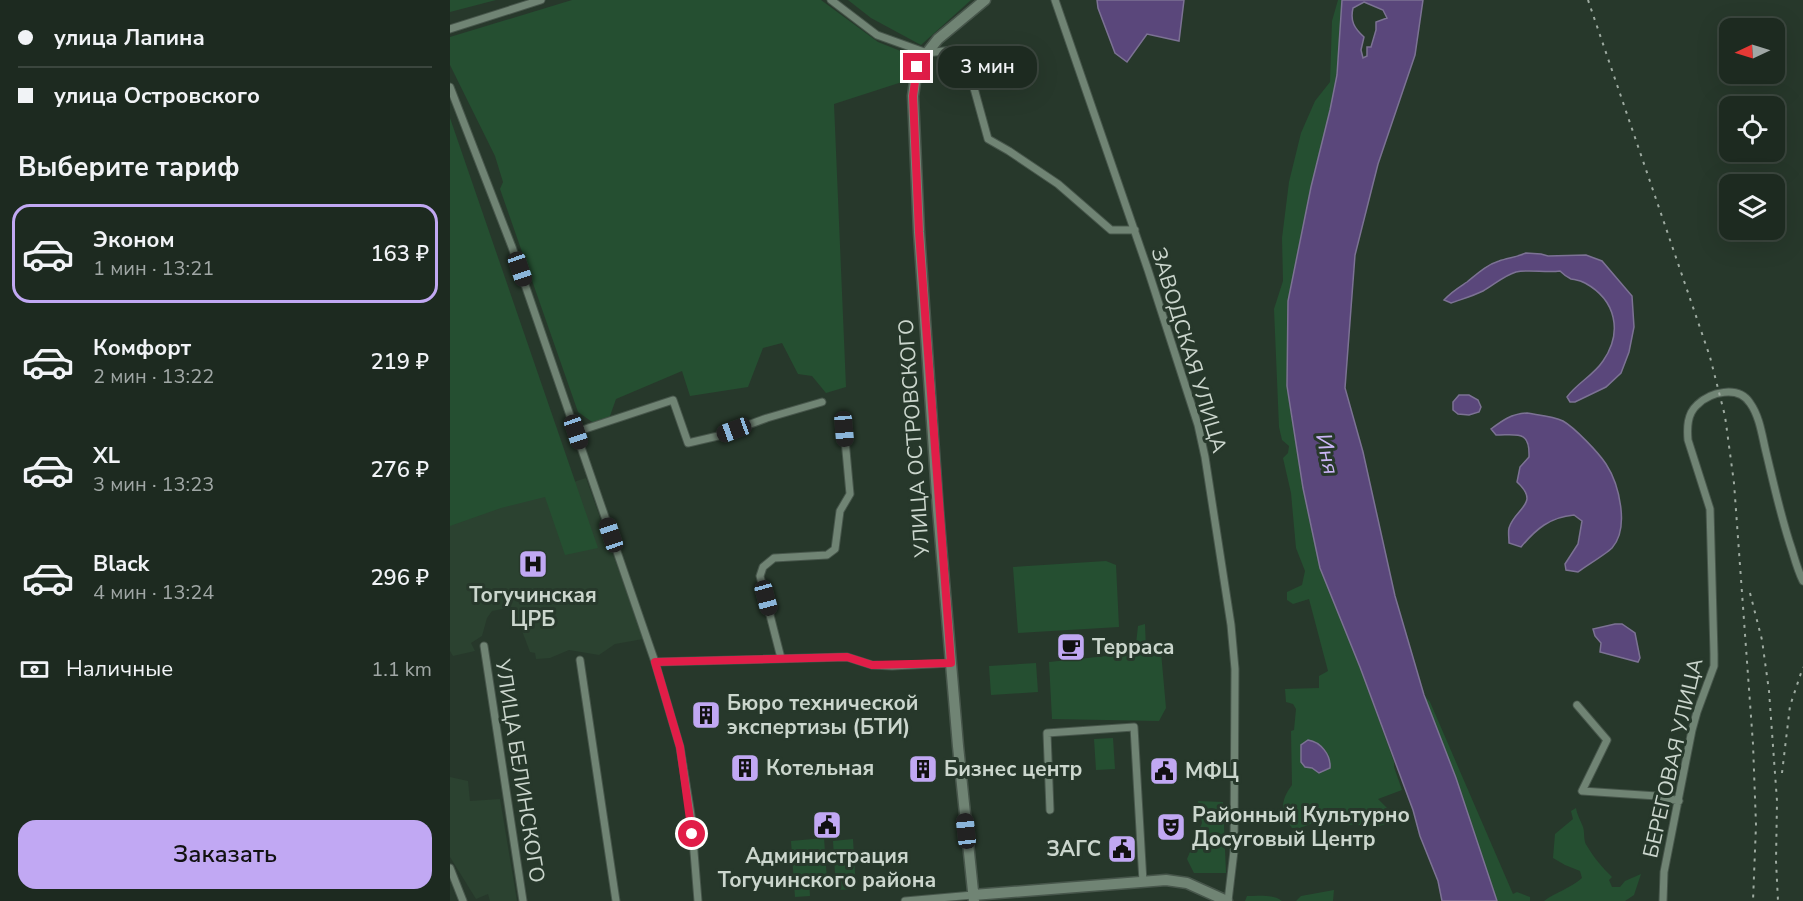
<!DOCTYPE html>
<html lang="ru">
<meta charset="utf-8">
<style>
body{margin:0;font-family:"Nunito Sans",sans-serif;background:#2a362d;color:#f1f3f6;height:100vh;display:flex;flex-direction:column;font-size:22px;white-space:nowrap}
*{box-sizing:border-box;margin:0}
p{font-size:20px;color:#a0a7a5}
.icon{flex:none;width:33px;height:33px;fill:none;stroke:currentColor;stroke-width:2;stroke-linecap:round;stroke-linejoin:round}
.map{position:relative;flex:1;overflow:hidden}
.details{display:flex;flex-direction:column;background:#1d2a20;width:450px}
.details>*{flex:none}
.hud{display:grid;align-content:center;height:132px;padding:0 18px;background:#1d2a20}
.needle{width:39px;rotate:266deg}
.controls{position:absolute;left:1269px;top:18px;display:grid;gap:12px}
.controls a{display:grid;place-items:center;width:66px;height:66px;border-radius:12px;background:#1d2a20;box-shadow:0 6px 24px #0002,0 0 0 2px #3b463e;font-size:30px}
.end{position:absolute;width:27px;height:27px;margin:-14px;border:8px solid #e11d48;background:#fff;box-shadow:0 0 0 3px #fff}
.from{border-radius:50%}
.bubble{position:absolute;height:42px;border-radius:18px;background:#1d2a20;box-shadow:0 6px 24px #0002,0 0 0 2px #3b463e;font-size:20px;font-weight:600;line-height:42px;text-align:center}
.car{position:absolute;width:18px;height:36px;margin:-18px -9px;border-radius:8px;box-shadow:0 0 4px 2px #0007;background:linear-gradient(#222 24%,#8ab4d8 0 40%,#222 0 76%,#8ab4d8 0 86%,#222 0)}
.hud b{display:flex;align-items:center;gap:21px;height:57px;font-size:22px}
.hud b+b{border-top:2px solid #3b463e}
.hud i{width:15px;height:15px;background:#f1f3f6}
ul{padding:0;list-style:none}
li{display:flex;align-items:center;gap:18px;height:99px;margin:0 12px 9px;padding:0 6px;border:3px solid transparent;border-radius:18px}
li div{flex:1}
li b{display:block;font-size:22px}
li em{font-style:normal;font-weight:600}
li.current{border-color:#c1a8f3}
li>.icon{width:54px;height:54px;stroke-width:1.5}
h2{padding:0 18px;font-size:27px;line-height:72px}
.pay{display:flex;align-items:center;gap:15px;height:66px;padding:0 18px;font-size:22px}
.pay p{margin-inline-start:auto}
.button{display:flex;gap:12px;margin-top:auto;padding:12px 18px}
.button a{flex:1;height:69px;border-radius:18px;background:#c1a8f3;color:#111;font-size:24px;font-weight:600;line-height:69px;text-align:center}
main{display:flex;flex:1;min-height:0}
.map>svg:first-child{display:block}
.built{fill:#2b4230}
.green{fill:#254f31}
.water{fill:#5a477b;stroke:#7c7294;stroke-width:1.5;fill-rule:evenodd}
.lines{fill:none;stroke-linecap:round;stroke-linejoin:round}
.street-casing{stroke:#47564b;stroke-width:9}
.secondary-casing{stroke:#47564b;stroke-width:13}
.street{stroke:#708474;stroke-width:7}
.secondary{stroke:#708474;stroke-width:10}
.rail{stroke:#9eaba1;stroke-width:2;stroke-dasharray:3 6;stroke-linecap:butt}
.route{stroke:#e11d48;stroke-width:8}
.labels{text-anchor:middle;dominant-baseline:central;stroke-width:6;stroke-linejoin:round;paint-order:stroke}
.street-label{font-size:21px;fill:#cbd6cd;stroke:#27382b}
.poi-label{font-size:21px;font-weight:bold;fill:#cbd6cd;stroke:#27382b;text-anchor:start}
.water-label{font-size:22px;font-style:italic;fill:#cab5f6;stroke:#27382b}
</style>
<main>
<section class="details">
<div class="hud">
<b><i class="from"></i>улица Лапина</b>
<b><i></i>улица Островского</b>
</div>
<h2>Выберите тариф</h2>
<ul>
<li class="current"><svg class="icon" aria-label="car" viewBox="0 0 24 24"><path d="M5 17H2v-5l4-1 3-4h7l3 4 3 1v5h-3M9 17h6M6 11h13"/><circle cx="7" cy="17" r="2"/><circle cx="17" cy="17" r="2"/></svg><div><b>Эконом</b><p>1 мин · 13:21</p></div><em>163 ₽</em></li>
<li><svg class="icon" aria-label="car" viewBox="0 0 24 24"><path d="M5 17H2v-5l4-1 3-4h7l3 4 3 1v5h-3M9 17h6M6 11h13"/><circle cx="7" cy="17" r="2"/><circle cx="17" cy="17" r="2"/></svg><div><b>Комфорт</b><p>2 мин · 13:22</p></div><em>219 ₽</em></li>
<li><svg class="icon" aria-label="car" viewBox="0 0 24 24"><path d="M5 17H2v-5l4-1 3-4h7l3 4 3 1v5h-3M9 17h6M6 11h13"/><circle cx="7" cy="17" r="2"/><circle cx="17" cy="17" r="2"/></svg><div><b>XL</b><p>3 мин · 13:23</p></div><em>276 ₽</em></li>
<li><svg class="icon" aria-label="car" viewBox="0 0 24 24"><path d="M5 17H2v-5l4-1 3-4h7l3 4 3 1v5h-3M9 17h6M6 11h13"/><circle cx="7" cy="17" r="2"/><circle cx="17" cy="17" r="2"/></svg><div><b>Black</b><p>4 мин · 13:24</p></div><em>296 ₽</em></li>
</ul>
<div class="pay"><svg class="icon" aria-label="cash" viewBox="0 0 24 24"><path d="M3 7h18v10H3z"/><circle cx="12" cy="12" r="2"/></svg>Наличные<p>1.1 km</p></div>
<div class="button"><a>Заказать</a></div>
</section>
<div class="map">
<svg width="1353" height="901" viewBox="0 0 1353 901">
<rect width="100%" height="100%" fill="#27382b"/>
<path class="built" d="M136 478 193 639 165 644 149 655 119 650 100 658 86 659 85 653 80 652 63 607 42 611 37 618 32 636 21 643 25 651 3 656 0 651V522Z
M0 777 18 781 20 801 50 799 67 901H40L38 894 26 899 0 857Z"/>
<path class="green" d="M0 0H46L0 12Z
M122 0H371L428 42 453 52 459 63 452 82 384 104 396 387 376 393 362 376 348 374 332 343 313 348 298 387 240 396 232 371 166 399 160 416 145 424 128 412 50 189 53 182 45 156 0 65V37Z
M398 0H521L471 45 421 18Z
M888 0H892L887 75 880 110 861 187 838 301 837 386 853 488 870 568 910 667 944 762V767L952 790 928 799 949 820 929 826 863 823 850 828H842C830 812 830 801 842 785L841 731 844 730 846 709 843 704 836 702 835 689 869 688V676L878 671 859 599 843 604 837 600V592L852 585 855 571 846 548 841 493 833 458 838 453 839 446 832 440 829 427 824 309 833 281 832 238 839 182 851 133 865 101 880 82 882 21Z
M0 118 148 548 115 555 95 497 51 508 0 526Z
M656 561 666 565 669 627 568 633 563 567Z
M695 624 696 649 711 652 716 708 709 721 602 719 599 662 685 653 688 626Z
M586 663 588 692 541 695 539 666Z
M974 695 980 702 1063 894 1067 892 1080 897V901H1047L1006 778Z
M663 738 665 769 646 770 644 739Z
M748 801 773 802 776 873H744L737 859 752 823Z
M1126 808C1127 815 1131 821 1133 827 1135 833 1133 841 1137 846 1144 858 1152 867 1162 877L1159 880 1162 887H1170L1175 881 1191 874 1184 895 1175 901H1094C1106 892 1121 888 1132 878L1130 871 1115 865 1103 858 1105 834 1123 819 1121 811Z
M374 838 377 880 359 881 360 896 345 897 341 841Z
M403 839 406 889 386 890 383 841Z
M884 890 883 901H846L851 896Z
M797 896C808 896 823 894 832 901H795Z"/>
<path class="water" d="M647 0H734L729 41 697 34 677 62 665 53 648 8Z
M892 0H973L965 55 928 164 905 255 895 388 913 452 945 596 974 695 1006 778 1047 901H992L988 881 970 836 963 810 910 667 870 568 853 488 837 386 838 301 861 187 880 110 887 75ZM914 2 933 10 937 18 926 22V30L921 47H917V56L913 58 911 50 914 37C904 28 900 21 903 8Z
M1076 253 1091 254 1098 256 1136 255 1152 261 1182 296 1184 327 1179 352 1171 373 1156 387 1125 402H1120L1117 397C1127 383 1143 376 1153 361 1173 332 1166 300 1135 283 1130 280 1126 280 1121 279 1117 277 1113 274 1110 271 1096 273 1079 269 1066 272 1053 276 1044 285 1033 291 1023 296 1012 299 1001 303L994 300C1001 292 1008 288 1017 282 1027 274 1036 265 1049 261 1058 258 1067 257 1076 253Z
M1009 395H1019L1028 400 1031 407 1029 412 1019 415 1008 414 1003 410V402Z
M1077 413C1088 415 1103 416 1113 421 1125 428 1148 452 1156 464 1169 484 1180 528 1162 548 1156 554 1136 566 1128 572L1116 570 1115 564 1128 544 1132 521 1124 515C1100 517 1086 529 1071 547L1059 543C1059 538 1058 532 1059 528 1065 508 1091 504 1067 482L1070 467 1079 457C1080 430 1068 435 1046 435L1041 429C1053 420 1061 414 1077 413Z
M1165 624H1172L1185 633 1190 658 1188 662 1150 652 1151 643 1145 636 1143 629Z
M858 740C871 742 881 755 880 768L869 773 862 768 855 767 851 762V745Z"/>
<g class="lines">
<g class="street-casing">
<path id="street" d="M381 0 427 35 477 53 502 50 516 59 538 139 559 151 608 184 661 230H685
M605 0 698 270 748 425 755 457 781 625 785 669 784 851 778 901
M0 29 91 0
M0 87 62 247 205 662 230 747 241 815 248 901
M126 432 223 400 238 443 268 436 317 418 372 402
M34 646 73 901
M331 658 310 576 313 567 324 558 377 555 385 549 390 511 400 494 394 429
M130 660 166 901
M205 662 397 657 422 665 442 666 501 663
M1127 705 1157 740 1132 791 1207 796 1229 801
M600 810 597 733 684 727 693 882
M0 868 13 901
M455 901 523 895
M1213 901 1214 872 1242 730 1247 712 1264 666V654L1260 509 1238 440C1237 428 1237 414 1247 405 1260 392 1288 385 1300 403 1310 417 1312 436 1316 452 1324 485 1331 518 1342 550 1345 560 1348 571 1353 581"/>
</g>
<g class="secondary-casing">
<path id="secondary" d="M523 895 716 880 737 883 777 901
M524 901 508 746 488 510 469 232 463 96 467 67 477 53 488 39 535 0"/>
</g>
<use href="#street" class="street"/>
<use href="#secondary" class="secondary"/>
<path class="rail" d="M1138 0 1260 357 1275 416 1284 483 1303 744 1306 825 1303 901
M1300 593 1312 640 1319 691 1327 801 1326 861 1328 901
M1332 773 1340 706 1353 667"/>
</g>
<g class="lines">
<path class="route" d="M242 834 230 747 205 662 397 657 422 665 501 663 469 232 463 96 467 67"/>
</g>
<defs>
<g id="hospital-square" transform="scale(1.5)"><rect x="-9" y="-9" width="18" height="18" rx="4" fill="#c1a8f3" stroke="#27382b"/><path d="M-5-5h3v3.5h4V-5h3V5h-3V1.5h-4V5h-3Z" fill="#111"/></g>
<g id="cafe-square" transform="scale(1.5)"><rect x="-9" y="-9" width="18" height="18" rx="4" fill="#c1a8f3" stroke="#27382b"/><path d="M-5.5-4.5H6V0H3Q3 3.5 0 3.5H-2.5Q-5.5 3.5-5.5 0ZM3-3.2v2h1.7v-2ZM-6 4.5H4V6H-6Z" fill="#111"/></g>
<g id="building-square" transform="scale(1.5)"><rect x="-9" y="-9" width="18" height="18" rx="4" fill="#c1a8f3" stroke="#27382b"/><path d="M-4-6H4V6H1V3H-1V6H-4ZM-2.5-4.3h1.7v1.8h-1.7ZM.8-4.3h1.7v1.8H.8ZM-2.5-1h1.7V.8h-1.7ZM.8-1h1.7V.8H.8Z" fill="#111"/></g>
<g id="civic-square" transform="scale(1.5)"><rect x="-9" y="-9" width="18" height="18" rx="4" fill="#c1a8f3" stroke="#27382b"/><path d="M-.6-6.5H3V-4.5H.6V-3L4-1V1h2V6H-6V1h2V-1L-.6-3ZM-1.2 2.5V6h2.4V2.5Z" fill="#111"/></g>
<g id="theatre-square" transform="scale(1.5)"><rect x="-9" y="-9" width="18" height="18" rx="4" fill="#c1a8f3" stroke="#27382b"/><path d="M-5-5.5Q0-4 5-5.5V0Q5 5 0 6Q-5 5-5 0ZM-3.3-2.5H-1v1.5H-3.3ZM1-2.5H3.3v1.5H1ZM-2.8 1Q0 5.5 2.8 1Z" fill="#111"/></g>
</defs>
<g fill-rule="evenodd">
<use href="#hospital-square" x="83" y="564"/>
<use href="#cafe-square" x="621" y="647"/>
<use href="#building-square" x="256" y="715"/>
<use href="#building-square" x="295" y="768"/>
<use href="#building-square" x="473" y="769"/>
<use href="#civic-square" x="714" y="771"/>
<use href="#civic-square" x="377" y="825"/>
<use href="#theatre-square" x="721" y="827"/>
<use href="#civic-square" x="672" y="849"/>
</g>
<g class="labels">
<g class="street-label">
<text transform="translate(739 350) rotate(73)">ЗАВОДСКАЯ УЛИЦА</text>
<text transform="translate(464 438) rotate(-94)">УЛИЦА ОСТРОВСКОГО</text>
<text transform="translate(1223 758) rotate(-77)">БЕРЕГОВАЯ УЛИЦА</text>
<text transform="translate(70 771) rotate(81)">УЛИЦА БЕЛИНСКОГО</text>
</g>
<g class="poi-label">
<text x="83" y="595" text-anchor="middle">Тогучинская<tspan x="83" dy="24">ЦРБ</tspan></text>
<text x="642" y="647">Терраса</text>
<text x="277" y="703">Бюро технической<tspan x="277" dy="24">экспертизы (БТИ)</tspan></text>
<text x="316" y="768">Котельная</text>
<text x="494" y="769">Бизнес центр</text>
<text x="735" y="771">МФЦ</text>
<text x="742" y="815">Районный Культурно<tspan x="742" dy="24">Досуговый Центр</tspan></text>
<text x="651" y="849" text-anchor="end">ЗАГС</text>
<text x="377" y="856" text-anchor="middle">Администрация<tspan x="377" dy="24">Тогучинского района</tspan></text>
</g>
<g class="water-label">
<text transform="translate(877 454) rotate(78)">Иня</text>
</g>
</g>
</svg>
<div class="controls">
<a><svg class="needle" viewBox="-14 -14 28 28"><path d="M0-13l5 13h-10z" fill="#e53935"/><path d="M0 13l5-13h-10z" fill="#a0a7a5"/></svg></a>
<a><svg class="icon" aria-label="locate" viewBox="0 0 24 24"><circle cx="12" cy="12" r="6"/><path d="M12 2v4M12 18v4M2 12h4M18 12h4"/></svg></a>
<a><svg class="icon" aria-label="layers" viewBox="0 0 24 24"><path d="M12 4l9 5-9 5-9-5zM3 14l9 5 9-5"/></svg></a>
</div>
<i class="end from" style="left:242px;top:834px"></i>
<i class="end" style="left:467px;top:67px"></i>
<div class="bubble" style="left:488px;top:46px;width:99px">3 мин</div>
<i class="car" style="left:70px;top:269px;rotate:161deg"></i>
<i class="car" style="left:394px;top:429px;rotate:175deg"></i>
<i class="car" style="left:284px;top:430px;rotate:250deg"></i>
<i class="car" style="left:126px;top:432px;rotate:161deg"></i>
<i class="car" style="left:161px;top:535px;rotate:341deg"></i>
<i class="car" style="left:316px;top:598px;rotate:165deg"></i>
<i class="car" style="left:516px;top:831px;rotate:354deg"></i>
</div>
</main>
